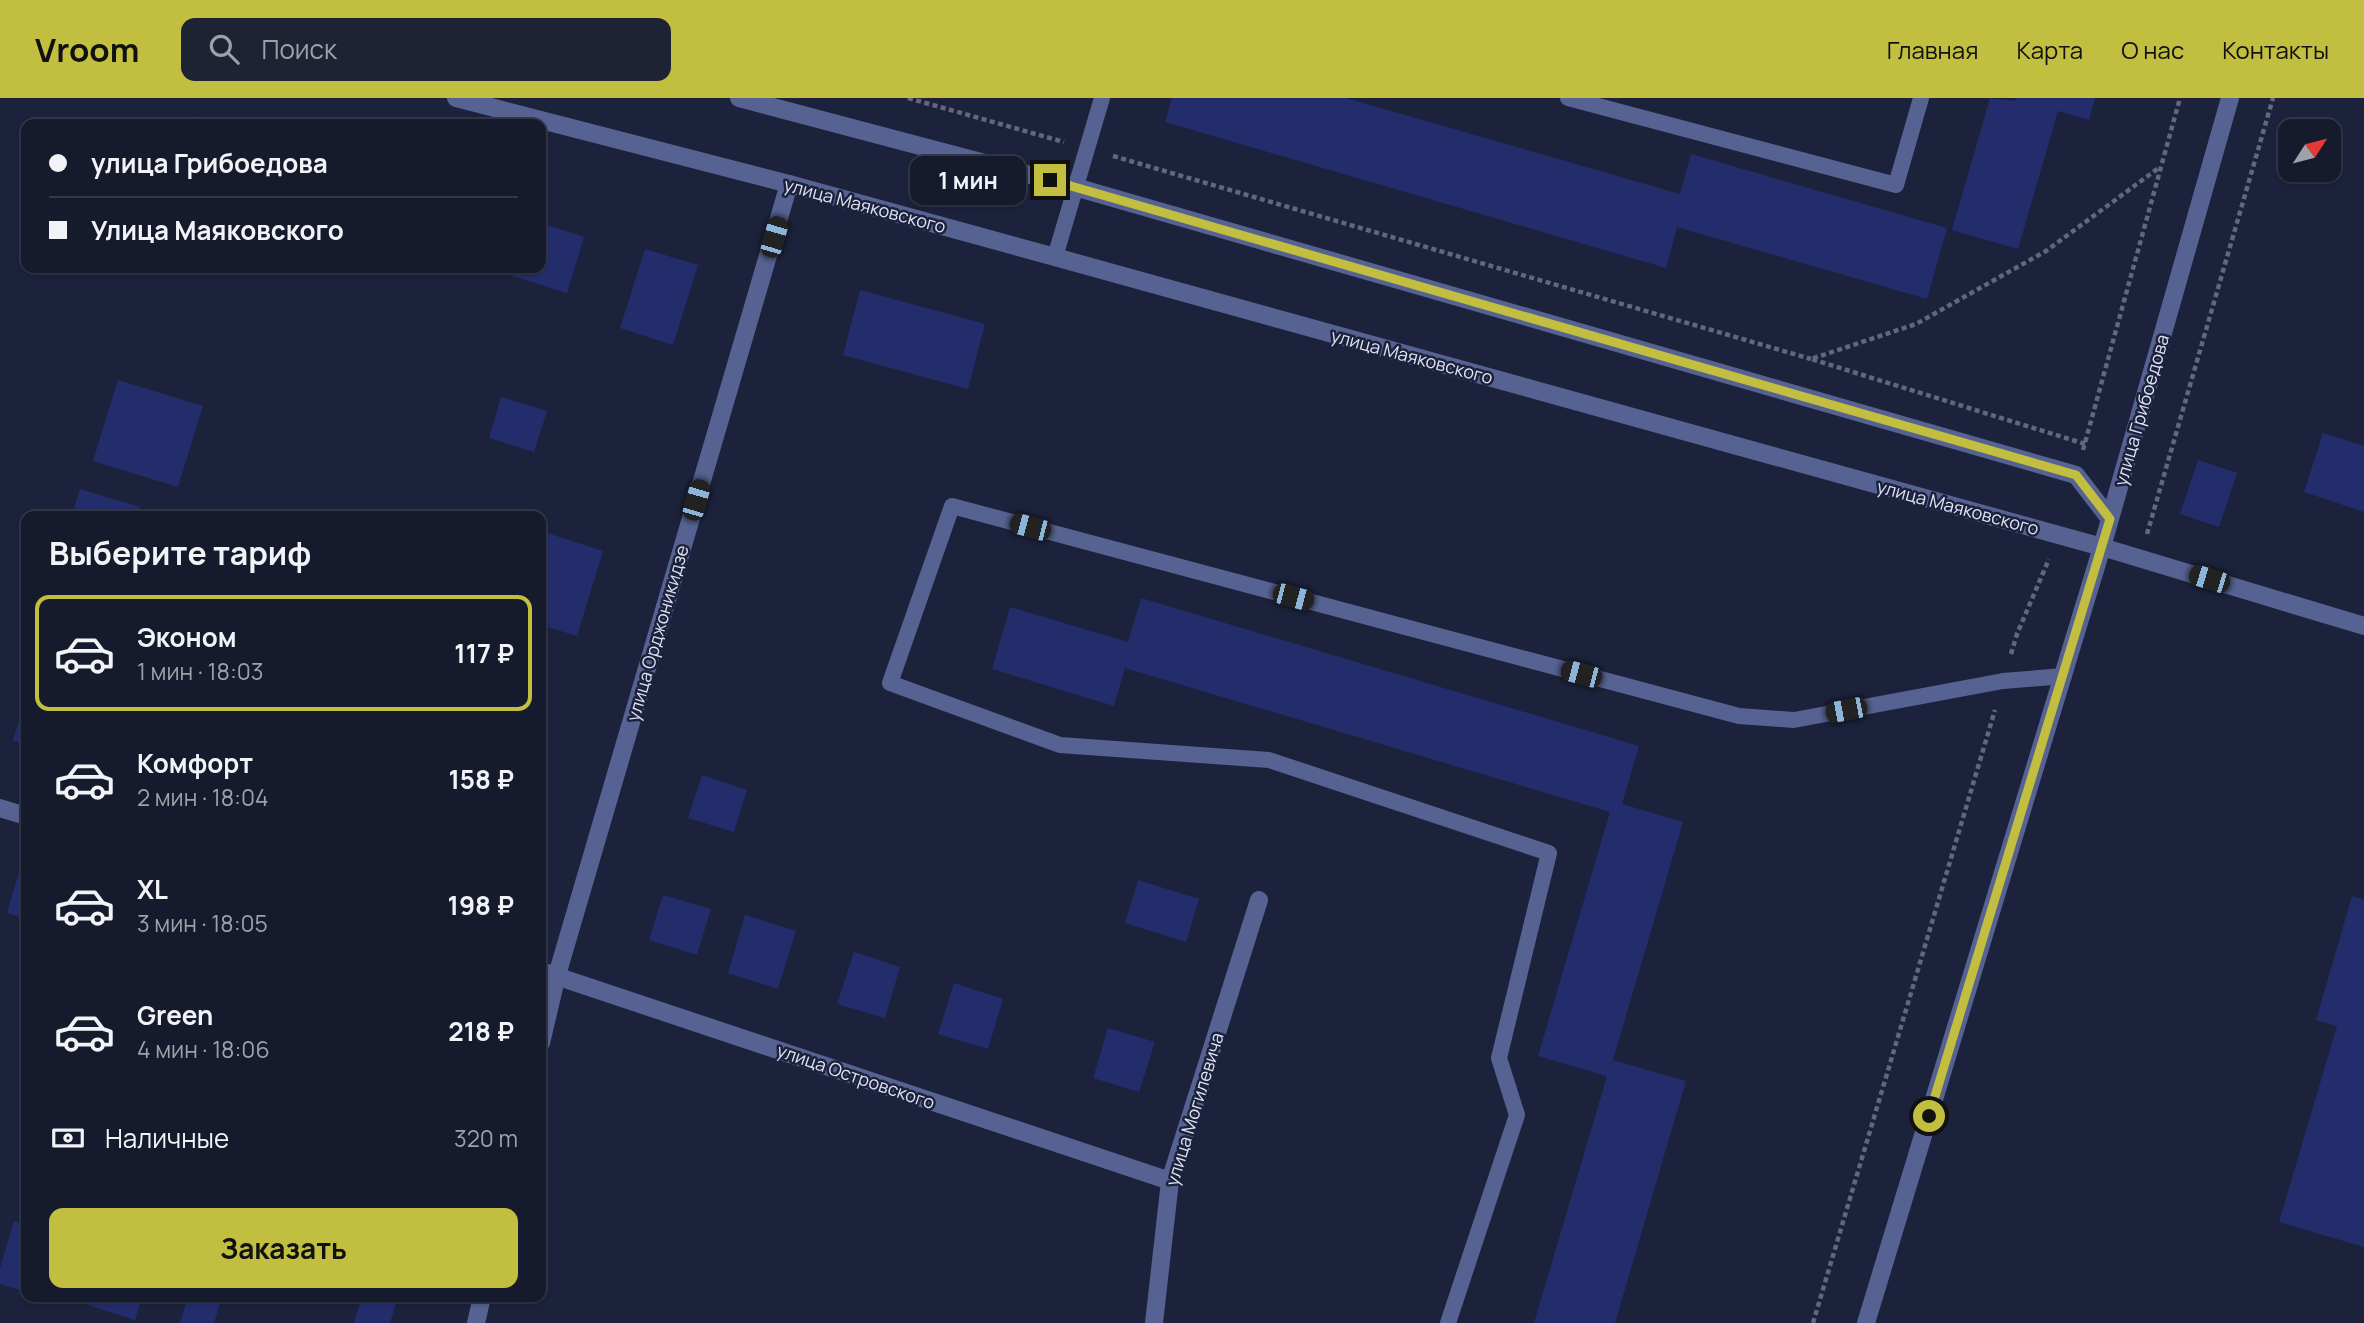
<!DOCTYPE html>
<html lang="ru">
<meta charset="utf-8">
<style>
body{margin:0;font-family:Manrope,sans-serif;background:#1e2334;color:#f1f3f6;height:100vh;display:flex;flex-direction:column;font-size:26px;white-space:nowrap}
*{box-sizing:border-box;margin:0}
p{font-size:23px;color:#9da1a9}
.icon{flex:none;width:38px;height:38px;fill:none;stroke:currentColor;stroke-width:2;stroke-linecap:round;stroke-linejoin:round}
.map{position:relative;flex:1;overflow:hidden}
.details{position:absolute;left:21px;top:413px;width:525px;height:791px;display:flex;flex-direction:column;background:#151a2c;border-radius:14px;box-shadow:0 2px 5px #0004,0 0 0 2px #343848}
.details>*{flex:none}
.guide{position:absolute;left:21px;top:21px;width:525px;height:154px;border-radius:14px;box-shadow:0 2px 5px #0004,0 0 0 2px #343848;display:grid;align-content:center;height:154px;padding:0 28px;background:#151a2c}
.needle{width:46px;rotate:54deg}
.fabs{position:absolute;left:2278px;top:21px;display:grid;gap:14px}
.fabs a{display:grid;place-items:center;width:63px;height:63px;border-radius:14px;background:#151a2c;box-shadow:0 2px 5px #0004,0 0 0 2px #343848;font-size:35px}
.end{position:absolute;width:32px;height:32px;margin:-16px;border:9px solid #c1be40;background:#111;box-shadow:0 0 0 4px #111}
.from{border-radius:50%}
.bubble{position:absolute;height:49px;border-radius:14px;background:#151a2c;box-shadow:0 2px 5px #0004,0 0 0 2px #343848;font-size:23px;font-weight:700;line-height:49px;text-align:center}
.car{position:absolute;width:21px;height:42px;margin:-21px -10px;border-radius:9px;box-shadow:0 0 5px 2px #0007;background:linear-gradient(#222 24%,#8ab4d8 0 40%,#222 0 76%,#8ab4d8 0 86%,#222 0)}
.guide b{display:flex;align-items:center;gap:24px;height:66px;font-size:26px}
.guide b+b{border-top:2px solid #343848}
.guide i{width:18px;height:18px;background:#f1f3f6}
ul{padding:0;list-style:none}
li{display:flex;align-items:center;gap:21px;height:116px;margin:0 14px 10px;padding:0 14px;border:4px solid transparent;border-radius:14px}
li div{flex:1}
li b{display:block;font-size:26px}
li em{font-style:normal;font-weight:700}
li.current{border-color:#c1be40}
li>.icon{width:63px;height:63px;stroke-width:1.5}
h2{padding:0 28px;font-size:32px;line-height:84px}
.pay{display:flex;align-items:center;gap:18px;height:77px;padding:0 28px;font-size:26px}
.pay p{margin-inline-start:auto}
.cta{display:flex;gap:14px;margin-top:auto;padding:14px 28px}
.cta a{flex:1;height:80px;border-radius:14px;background:#c1be40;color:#111;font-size:28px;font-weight:700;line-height:80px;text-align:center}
header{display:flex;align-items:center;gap:42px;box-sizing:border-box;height:98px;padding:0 35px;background:#c1be40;color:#111}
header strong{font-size:33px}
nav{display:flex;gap:38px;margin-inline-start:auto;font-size:24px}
.search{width:490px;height:63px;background:#1e2334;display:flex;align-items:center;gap:18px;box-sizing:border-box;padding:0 24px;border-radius:14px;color:#9da1a9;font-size:26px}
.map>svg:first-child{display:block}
.building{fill:#232d6c}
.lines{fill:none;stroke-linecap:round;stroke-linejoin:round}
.path{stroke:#62677e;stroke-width:4.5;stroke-dasharray:5 3.5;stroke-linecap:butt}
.service{stroke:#566291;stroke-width:16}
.minor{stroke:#566291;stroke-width:18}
.tertiary{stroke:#566291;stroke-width:18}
.route{stroke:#c1be40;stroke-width:9}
.labels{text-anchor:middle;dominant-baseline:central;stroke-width:5;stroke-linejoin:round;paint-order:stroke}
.street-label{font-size:18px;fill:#dee3f4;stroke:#1c223b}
</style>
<header>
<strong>Vroom</strong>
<div class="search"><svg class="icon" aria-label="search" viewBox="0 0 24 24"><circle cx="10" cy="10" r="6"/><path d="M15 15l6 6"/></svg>Поиск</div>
<nav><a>Главная</a><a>Карта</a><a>О нас</a><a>Контакты</a></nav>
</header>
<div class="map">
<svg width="2364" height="1225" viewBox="0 0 2364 1225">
<rect width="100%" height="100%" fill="#1c223b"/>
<path class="building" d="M1172 0H1346L1680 96 1691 56 1947 130 1927 201 1677 129 1666 170 1165 24Z
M1990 0 2015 3 2016 0H2095L2089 22 2058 13 2018 151 1952 132Z
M192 18 218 26H189Z
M541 125 584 139 567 195 513 178 515 170H541Z
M645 151 698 167 673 247 620 230Z
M860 192 985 226 968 291 843 257Z
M118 282 203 308 178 389 93 363Z
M501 299 547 313 534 354 489 340Z
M2323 335 2364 348V414L2304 394Z
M2198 362 2237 375 2219 429 2180 416Z
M80 391 140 409 137 418H72Z
M541 433 603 453 577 538 541 527Z
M1141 500 1639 648 1622 706 1683 724 1613 962 1686 983 1615 1225H1534L1607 978 1538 958 1610 714 1125 570 1114 608 992 571 1010 509 1128 544Z
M26 601V647L13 642Z
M702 677 747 692 734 734 688 720Z
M19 774 26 776V821L7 815Z
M1138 782 1199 801 1186 844 1125 825Z
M663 797 711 811 697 857 649 842Z
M2352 798 2364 802V1149L2279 1124 2337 928 2316 922Z
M745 817 796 833 778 891 728 875Z
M854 854 900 869 885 920 837 906Z
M954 885 1003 901 988 951 938 936Z
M1108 930 1155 944 1139 994 1093 980Z
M14 1123 26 1127V1194L0 1186V1170Z
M87 1199H142L135 1222 85 1206Z
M188 1199H222L214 1225H180Z
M362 1199H398L390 1225H354Z"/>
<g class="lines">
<path class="path" d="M908 0 1064 44
M1113 58 1811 261
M2085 346 1811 261 1916 226 2046 153 2160 69
M2083 352 2180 0
M2147 436 2273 0
M2011 556 2017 536 2049 461
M1813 1225 1995 612"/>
<path class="service" d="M1568 0 1896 87 1921 0
M1055 159 1102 0
M1448 1225 1517 1017 1499 960 1549 755 1269 662 1060 647 890 585 952 408 1739 618 1794 622 2003 583 2064 578"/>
<path class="minor" d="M0 710 26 718
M541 873 1170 1083
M541 945 557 877 789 86
M476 1225 482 1199
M1154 1225 1170 1083 1259 802"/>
<path class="tertiary" d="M456 0 789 86 1055 159 2102 449 2364 528
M739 0 1075 89 2076 377 2110 421
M1866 1225 2102 449 2230 0"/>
</g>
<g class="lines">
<path class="route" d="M1050 82 2076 377 2110 421 1929 1018"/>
</g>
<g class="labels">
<g class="street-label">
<text transform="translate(865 107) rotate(15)">улица Маяковского</text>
<text transform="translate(1412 258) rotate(15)">улица Маяковского</text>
<text transform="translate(2141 312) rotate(-74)">улица Грибоедова</text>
<text transform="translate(1958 409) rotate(15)">улица Маяковского</text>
<text transform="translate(657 535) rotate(-74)">улица Орджоникидзе</text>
<text transform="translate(856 978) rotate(19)">улица Островского</text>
<text transform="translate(1194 1011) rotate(-73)">улица Могилевича</text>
</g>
</g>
</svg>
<div class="fabs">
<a><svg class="needle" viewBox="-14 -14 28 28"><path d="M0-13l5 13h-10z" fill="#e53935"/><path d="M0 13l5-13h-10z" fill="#9da1a9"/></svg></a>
</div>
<i class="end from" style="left:1929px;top:1018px"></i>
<i class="end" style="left:1050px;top:82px"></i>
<div class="bubble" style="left:910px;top:58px;width:116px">1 мин</div>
<i class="car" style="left:774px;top:139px;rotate:16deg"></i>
<i class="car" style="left:696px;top:402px;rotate:16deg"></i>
<i class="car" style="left:1030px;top:429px;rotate:285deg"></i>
<i class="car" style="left:2209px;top:481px;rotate:287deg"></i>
<i class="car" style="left:1293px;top:499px;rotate:105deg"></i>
<i class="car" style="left:1581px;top:576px;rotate:285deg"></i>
<i class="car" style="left:1846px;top:612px;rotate:259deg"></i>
<div class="guide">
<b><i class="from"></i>улица Грибоедова</b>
<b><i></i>Улица Маяковского</b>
</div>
<section class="details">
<h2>Выберите тариф</h2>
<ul>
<li class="current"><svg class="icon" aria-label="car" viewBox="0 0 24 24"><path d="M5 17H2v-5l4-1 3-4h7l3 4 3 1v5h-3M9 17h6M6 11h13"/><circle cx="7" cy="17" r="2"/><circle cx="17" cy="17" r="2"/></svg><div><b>Эконом</b><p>1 мин · 18:03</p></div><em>117 ₽</em></li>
<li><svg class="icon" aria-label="car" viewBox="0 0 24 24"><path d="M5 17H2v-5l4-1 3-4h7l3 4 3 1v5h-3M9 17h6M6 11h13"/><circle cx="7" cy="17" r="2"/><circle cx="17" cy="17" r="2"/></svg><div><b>Комфорт</b><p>2 мин · 18:04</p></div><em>158 ₽</em></li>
<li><svg class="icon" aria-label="car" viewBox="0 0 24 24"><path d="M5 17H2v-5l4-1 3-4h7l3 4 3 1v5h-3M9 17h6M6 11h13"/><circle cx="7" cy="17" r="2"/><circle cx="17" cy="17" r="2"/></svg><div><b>XL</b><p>3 мин · 18:05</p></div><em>198 ₽</em></li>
<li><svg class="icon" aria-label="car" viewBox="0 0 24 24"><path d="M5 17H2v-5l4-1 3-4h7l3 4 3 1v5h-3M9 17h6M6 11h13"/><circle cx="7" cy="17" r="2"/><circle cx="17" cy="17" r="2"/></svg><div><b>Green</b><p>4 мин · 18:06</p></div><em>218 ₽</em></li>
</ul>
<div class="pay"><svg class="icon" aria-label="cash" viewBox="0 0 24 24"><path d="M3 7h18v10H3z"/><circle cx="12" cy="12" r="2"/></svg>Наличные<p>320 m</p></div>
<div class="cta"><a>Заказать</a></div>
</section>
</div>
